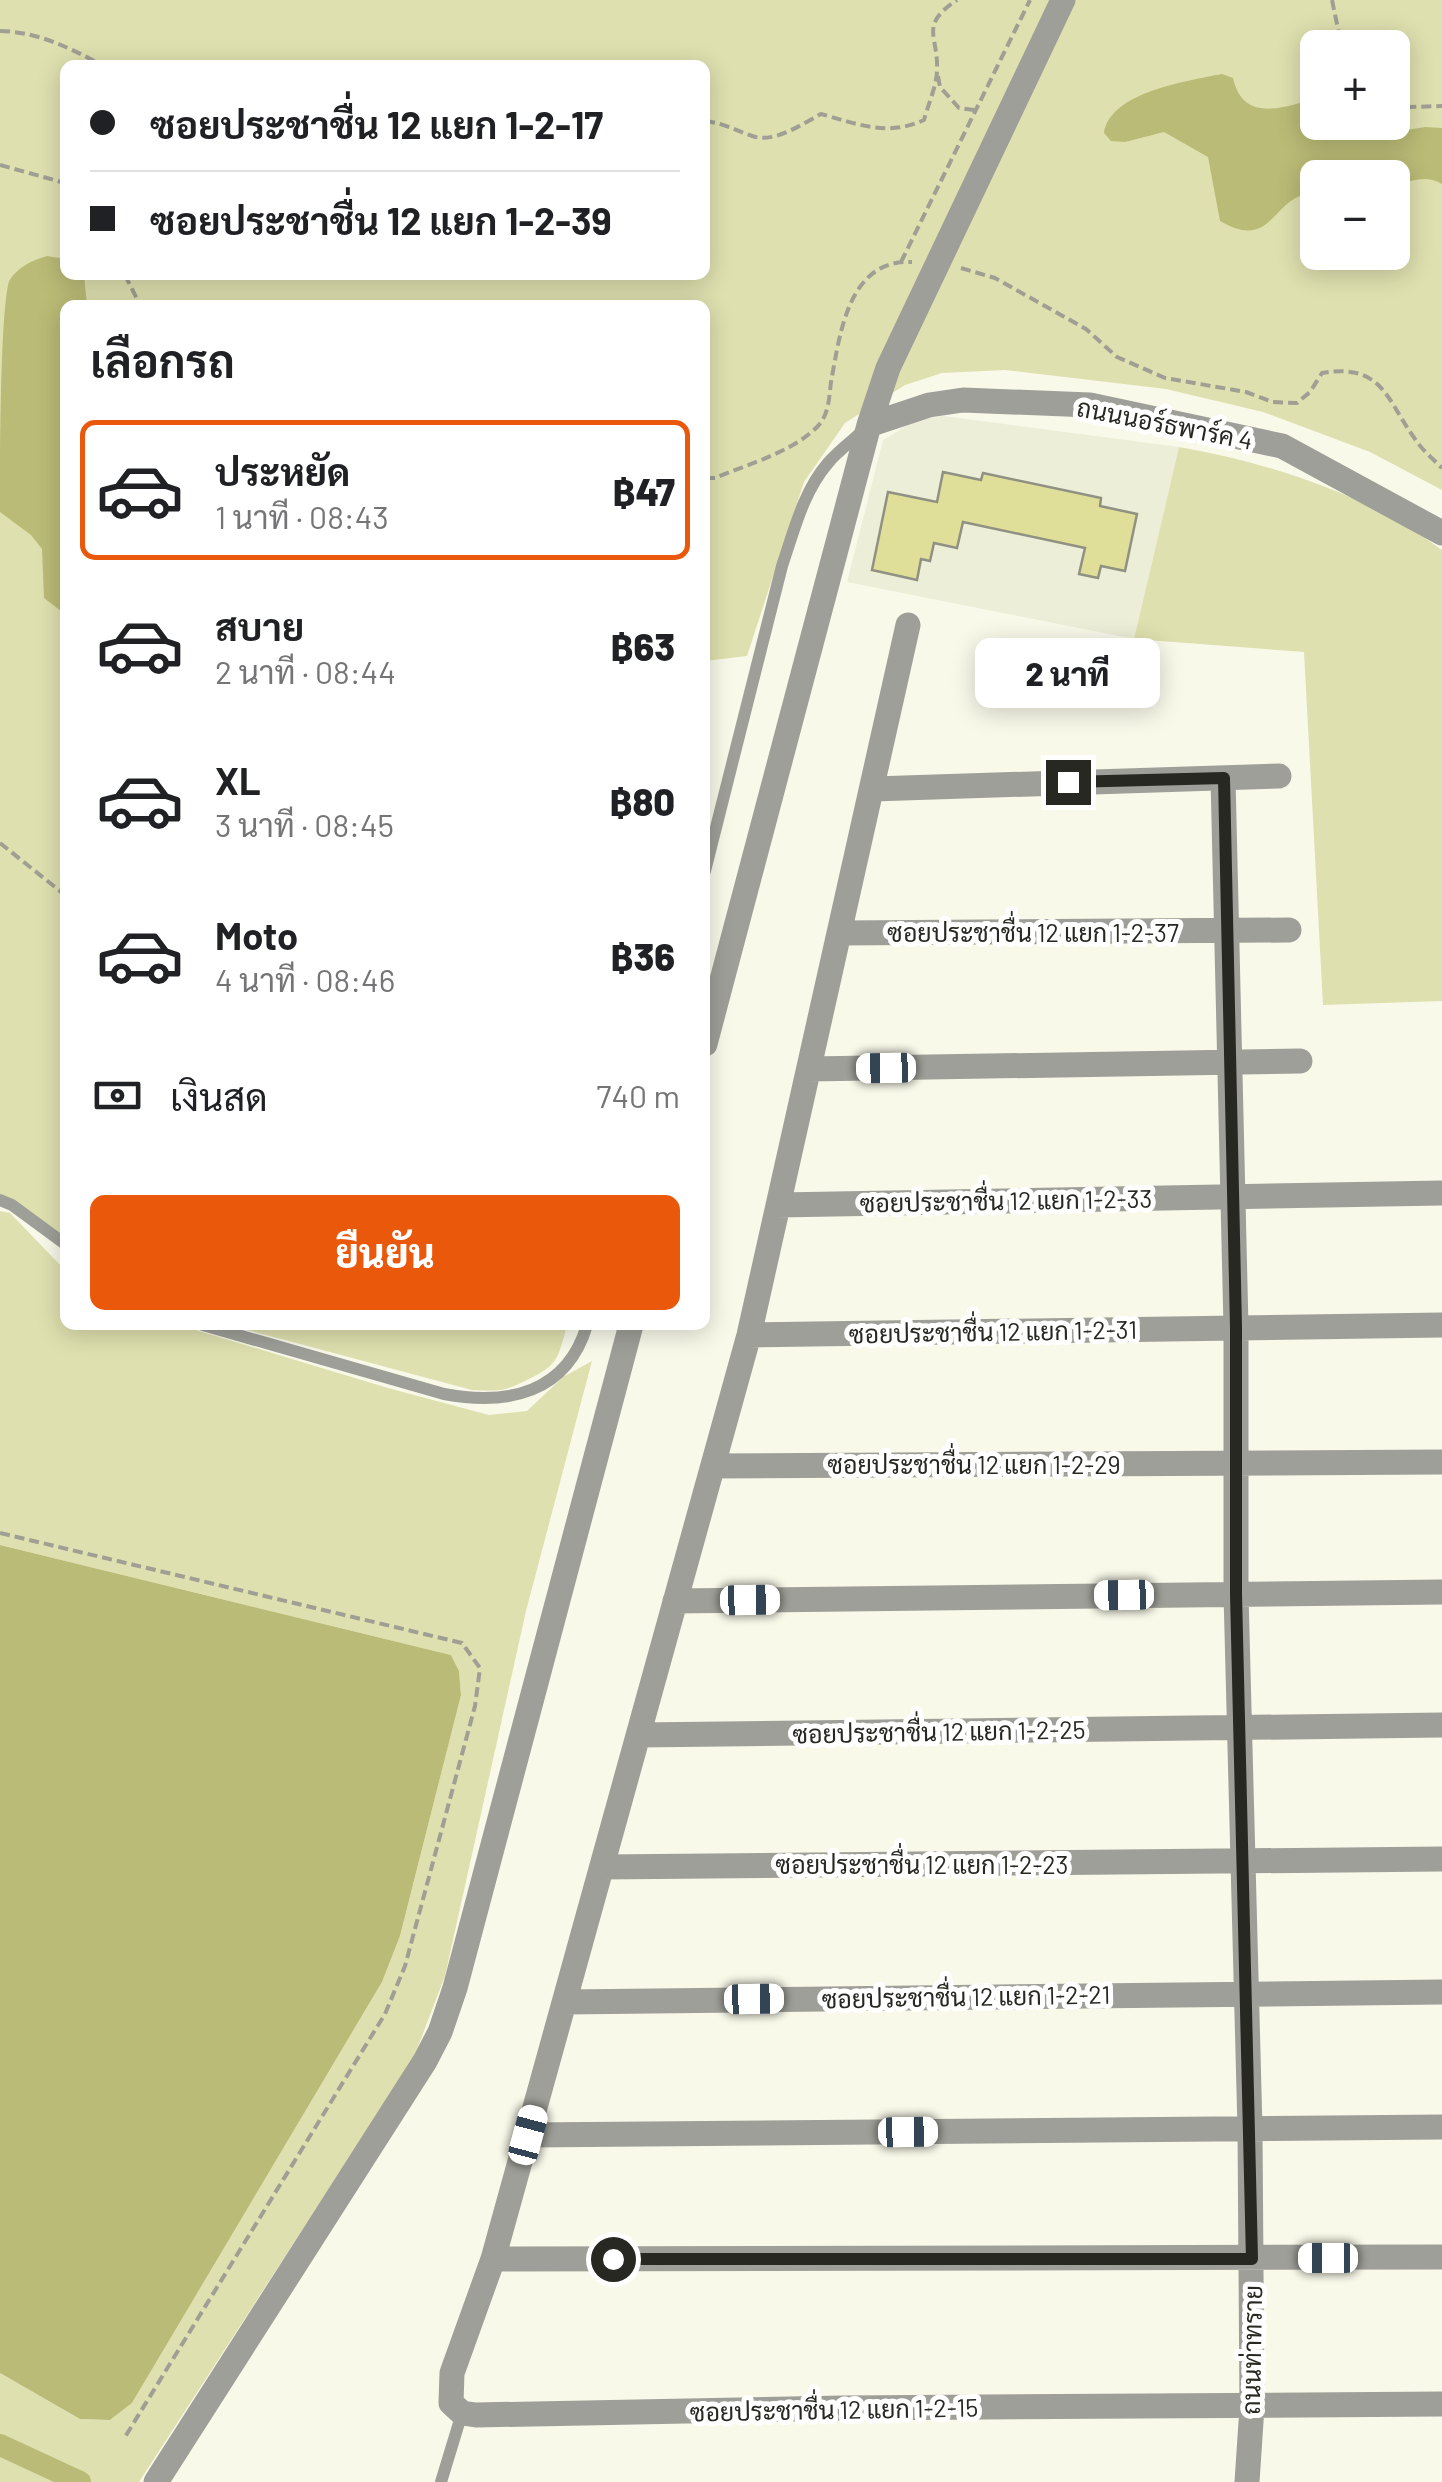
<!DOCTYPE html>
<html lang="th">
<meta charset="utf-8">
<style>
body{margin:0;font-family:Barlow,Sarabun,sans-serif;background:#f6f6f6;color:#202124;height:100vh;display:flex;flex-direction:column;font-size:38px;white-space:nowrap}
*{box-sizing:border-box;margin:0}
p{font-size:32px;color:#757577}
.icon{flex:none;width:55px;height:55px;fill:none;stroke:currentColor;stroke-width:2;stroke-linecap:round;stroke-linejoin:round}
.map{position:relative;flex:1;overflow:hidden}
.details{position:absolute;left:60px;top:300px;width:650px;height:1030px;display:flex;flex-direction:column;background:#fff;border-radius:15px;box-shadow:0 5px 25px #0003}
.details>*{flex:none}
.top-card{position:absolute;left:60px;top:60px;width:650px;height:220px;border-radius:15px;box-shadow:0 5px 25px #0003;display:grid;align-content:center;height:220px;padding:0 30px;background:#fff}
.controls{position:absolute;left:1300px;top:30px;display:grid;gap:20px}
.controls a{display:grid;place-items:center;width:110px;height:110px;border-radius:15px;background:#fff;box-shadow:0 5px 25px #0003;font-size:50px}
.end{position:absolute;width:45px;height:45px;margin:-22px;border:12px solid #282822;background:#fff;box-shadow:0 0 0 5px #fff}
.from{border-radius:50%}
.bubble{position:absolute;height:70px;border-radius:15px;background:#fff;box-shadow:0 5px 25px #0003;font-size:32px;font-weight:800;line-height:70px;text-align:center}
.car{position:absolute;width:30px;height:60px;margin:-30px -15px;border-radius:12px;box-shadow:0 0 8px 2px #0007;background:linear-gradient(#fff 24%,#345 0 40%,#fff 0 76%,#345 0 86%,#fff 0)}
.top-card b{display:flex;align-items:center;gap:35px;height:95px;font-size:38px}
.top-card b+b{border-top:2px solid #e0e0e0}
.top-card i{width:25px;height:25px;background:#202124}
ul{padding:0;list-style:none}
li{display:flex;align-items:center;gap:30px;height:140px;margin:0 20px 15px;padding:0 10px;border:5px solid transparent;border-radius:15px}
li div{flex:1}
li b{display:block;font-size:38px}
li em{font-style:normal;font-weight:800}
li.current{border-color:#ea580c}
li>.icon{width:90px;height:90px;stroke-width:1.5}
h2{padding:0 30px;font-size:45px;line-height:120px}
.pay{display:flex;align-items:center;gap:25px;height:110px;padding:0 30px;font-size:38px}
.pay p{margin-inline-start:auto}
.action{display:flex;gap:20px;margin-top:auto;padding:20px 30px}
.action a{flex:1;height:115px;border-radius:15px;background:#ea580c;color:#fff;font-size:40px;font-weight:800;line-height:115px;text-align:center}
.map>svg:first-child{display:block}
.built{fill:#edeed7}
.green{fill:#dfe0af;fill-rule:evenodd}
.water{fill:#babb76}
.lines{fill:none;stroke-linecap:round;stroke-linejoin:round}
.canal{stroke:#babb76;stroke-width:22}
.building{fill:#dfdf99;stroke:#919183;stroke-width:2.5}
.path{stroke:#9f9f94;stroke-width:4;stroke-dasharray:10 5;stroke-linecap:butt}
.service{stroke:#9f9f99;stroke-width:12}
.minor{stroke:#9f9f99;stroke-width:25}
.route{stroke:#282822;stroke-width:12}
.labels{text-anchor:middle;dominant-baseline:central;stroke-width:10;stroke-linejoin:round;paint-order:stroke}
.street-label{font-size:25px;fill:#282822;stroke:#fff}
</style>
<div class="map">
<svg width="1442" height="2482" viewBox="0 0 1442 2482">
<rect width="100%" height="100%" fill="#f9f9ea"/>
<path class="built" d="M943 416 1179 447 1134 639 847 582 883 440 916 420Z"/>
<path class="green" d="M0 0H1442V490L1370 452 1263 412 1166 389 1005 370 942 373 905 385 845 423 804 482 747 656 705 661V305H65V1239L0 1196ZM1318 48H1392V122H1318ZM65 65H705V275H65ZM1318 178H1392V252H1318Z
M1179 447C1274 464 1363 493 1442 550V1001L1323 1005 1304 652 1134 639Z
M0 1211 10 1213 65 1270V1325H179L388 1388 489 1415 527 1411 563 1377 592 1361 526 1611 445 1976 414 2057 139 2482H0V2373L80 2419 110 2420 132 2403 382 1982 400 1936 461 1695 459 1671 451 1655 0 1545Z
M229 1325H567C558 1359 558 1365 527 1380 502 1392 500 1391 472 1390Z"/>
<path class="water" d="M1222 74 1233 78C1243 124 1285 107 1317 98L1318 122 1375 123 1394 132 1425 127 1442 128V184C1426 174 1410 181 1393 187L1392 178H1318L1317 194C1272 190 1276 254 1220 221L1208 157 1164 132 1125 142 1111 141 1104 133C1110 92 1187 81 1222 74Z
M47 256 65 259V275H84L87 305H65V614L44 598 42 549 31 535 0 512C0 466 0 314 9 281 18 267 32 260 47 256Z
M0 1545 451 1655 459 1671 461 1695 400 1936 382 1982 132 2403 110 2420 80 2419 0 2373Z"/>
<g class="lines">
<path class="canal" d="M0 2445 80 2482"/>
</g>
<path class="building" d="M943 472 981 480 983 473 1101 498 1100 506 1137 514 1125 571 1101 566 1098 578 1079 574 1085 548 963 522 957 548 934 543 930 561 921 559 917 580 872 570 888 492 937 502Z"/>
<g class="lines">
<path class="path" d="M1332 0 1342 48
M0 31C38 32 68 47 102 65
M938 76 940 87 959 108 974 110
M1392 102 1410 107 1442 106
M705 121C723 123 735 130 752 136 774 144 802 124 821 114 858 124 887 137 924 120 928 105 936 87 937 72 939 35 918 26 957 0
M0 165 65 183
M901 262 1030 0
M961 268 995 278 1086 329 1117 357 1165 378 1246 392 1273 402 1297 403 1310 392 1322 373C1383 363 1386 399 1415 439 1422 450 1433 459 1442 468
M125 275 140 305
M705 478H715C748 464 793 452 818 426 829 414 829 398 831 382 840 334 848 259 912 262
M0 843 65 895
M0 1533 462 1643 480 1668 475 1706 405 1966 385 2014 125 2437"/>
<path class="service" d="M705 871 782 566C794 531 803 492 828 463 838 451 852 441 864 430
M0 1200 12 1205 65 1244
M203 1325 444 1394C508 1406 567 1393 587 1325
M441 2482 462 2413"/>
<path class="minor" d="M869 425 929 405 963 400 1090 405 1282 446 1442 533
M908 625 749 1335 493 2259 452 2373 451 2403 462 2413 476 2415 843 2408 1442 2404
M1223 778 1236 1327V1594L1250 2129 1252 2407 1247 2482
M873 789 1279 776
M841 933 1289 930
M705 1044 869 425 888 368 1063 0
M810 1069 1300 1061
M778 1205 1442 1193
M749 1335 1442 1325
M713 1466 1442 1462
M675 1601 1442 1592
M639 1735 1442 1725
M602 1867 1442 1859
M565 2002 1442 1992
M528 2135 1442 2127
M493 2259 1442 2257
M156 2482 425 2061 440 2032 455 1988 631 1325"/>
</g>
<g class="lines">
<path class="route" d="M613 2259H1252L1236 1594V1328L1224 778 1068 782"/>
</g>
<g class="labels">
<g class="street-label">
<text transform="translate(1165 423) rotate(11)">ถนนนอร์ธพาร์ค 4</text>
<text x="1033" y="932">ซอยประชาชื่น 12 แยก 1-2-37</text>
<text transform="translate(1006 1200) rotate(-1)">ซอยประชาชื่น 12 แยก 1-2-33</text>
<text transform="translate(993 1331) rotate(-1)">ซอยประชาชื่น 12 แยก 1-2-31</text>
<text x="974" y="1464">ซอยประชาชื่น 12 แยก 1-2-29</text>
<text transform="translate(939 1731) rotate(-1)">ซอยประชาชื่น 12 แยก 1-2-25</text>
<text x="922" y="1864">ซอยประชาชื่น 12 แยก 1-2-23</text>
<text transform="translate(966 1996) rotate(-1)">ซอยประชาชื่น 12 แยก 1-2-21</text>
<text transform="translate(1251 2350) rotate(-89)">ถนนท่าทราย</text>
<text transform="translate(834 2409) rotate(-1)">ซอยประชาชื่น 12 แยก 1-2-15</text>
</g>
</g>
</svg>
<div class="controls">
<a>+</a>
<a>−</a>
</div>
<i class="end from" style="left:613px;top:2259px"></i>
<i class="end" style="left:1068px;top:782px"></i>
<div class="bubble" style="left:975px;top:638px;width:185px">2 นาที</div>
<i class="car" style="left:886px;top:1068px;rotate:269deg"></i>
<i class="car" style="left:1124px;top:1595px;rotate:269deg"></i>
<i class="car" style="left:750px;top:1600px;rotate:89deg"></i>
<i class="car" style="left:754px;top:1999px;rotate:89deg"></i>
<i class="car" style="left:908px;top:2132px;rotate:89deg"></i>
<i class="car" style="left:528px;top:2135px;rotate:15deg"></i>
<i class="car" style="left:1328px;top:2258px;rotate:270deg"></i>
<div class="top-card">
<b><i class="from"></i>ซอยประชาชื่น 12 แยก 1-2-17</b>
<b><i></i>ซอยประชาชื่น 12 แยก 1-2-39</b>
</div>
<section class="details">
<h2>เลือกรถ</h2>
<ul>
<li class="current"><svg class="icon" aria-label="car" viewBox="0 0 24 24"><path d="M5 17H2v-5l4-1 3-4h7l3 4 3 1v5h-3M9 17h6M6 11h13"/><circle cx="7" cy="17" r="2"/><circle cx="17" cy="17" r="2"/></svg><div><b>ประหยัด</b><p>1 นาที · 08:43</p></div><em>฿47</em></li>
<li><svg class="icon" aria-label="car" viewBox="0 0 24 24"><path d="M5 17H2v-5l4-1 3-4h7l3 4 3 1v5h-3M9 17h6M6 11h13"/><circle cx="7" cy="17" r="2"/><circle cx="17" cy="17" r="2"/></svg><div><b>สบาย</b><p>2 นาที · 08:44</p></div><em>฿63</em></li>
<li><svg class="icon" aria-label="car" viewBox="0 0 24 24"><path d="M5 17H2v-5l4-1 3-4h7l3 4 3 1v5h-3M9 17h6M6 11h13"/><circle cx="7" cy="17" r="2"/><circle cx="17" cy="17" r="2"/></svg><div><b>XL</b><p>3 นาที · 08:45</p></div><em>฿80</em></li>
<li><svg class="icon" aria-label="car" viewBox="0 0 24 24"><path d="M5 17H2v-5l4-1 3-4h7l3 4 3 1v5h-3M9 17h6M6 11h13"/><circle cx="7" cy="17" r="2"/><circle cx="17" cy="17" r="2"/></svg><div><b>Moto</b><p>4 นาที · 08:46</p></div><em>฿36</em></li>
</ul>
<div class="pay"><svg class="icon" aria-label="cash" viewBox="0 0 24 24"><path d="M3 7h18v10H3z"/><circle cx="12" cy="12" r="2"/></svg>เงินสด<p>740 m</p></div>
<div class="action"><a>ยืนยัน</a></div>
</section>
</div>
